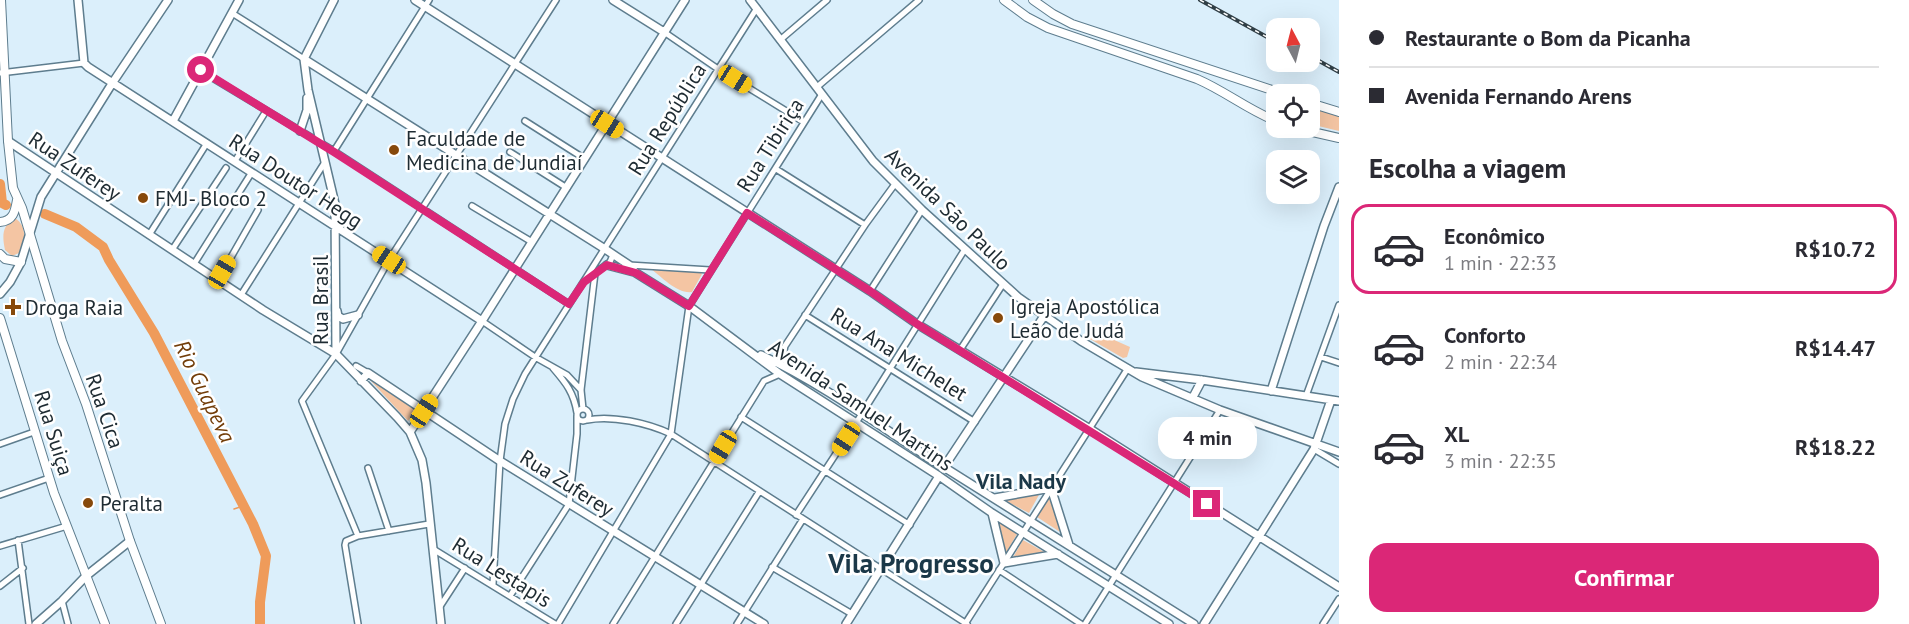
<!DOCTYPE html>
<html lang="pt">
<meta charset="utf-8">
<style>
body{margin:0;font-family:"PT Sans",sans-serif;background:#f2f2f3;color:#2b2b33;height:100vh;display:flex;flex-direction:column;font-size:22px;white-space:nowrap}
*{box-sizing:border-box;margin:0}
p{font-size:20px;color:#7c7c81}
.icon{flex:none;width:33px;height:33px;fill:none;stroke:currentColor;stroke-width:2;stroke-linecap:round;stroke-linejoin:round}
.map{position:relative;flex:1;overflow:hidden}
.sheet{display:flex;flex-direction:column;background:#fff;width:570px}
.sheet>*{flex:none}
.banner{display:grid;align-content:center;height:132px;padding:0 30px;background:#fff}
.needle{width:39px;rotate:353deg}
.fabs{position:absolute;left:1266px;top:18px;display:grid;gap:12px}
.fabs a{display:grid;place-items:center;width:54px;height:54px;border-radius:12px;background:#fff;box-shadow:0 6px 24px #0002;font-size:30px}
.end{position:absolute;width:27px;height:27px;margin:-14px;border:8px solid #db2777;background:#fff;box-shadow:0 0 0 3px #fff}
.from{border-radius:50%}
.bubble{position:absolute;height:42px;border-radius:18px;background:#fff;box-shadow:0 6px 24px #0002;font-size:20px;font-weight:800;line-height:42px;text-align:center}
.car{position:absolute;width:18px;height:36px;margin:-18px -9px;border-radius:8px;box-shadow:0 0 4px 2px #0007;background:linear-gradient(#f5c518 24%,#345 0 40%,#f5c518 0 76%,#345 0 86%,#f5c518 0)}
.banner b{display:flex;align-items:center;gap:21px;height:57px;font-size:22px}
.banner b+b{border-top:2px solid #e1e1e2}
.banner i{width:15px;height:15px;background:#2b2b33}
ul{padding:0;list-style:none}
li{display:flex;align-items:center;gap:18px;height:90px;margin:0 12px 9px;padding:0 18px;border:3px solid transparent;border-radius:18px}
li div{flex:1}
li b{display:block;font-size:22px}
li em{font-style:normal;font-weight:800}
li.current{border-color:#db2777}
li>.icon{width:54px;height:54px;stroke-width:1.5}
h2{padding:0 30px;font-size:27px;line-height:72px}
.button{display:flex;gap:12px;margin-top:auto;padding:12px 30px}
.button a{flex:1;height:69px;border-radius:18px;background:#db2777;color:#fff;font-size:24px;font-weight:800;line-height:69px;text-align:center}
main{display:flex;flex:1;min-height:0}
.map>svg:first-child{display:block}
.green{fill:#f4c5a3}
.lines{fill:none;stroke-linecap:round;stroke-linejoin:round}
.stream{stroke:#ef9b5a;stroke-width:1.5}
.river{stroke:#ef9b5a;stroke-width:10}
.street-casing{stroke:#5e7d8e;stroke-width:8}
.secondary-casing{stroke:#5e7d8e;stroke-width:10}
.primary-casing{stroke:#5e7d8e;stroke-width:10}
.street{stroke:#fff;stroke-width:5}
.secondary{stroke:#fff;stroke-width:7}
.primary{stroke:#fff;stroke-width:8}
.rail-casing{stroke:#313f46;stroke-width:4}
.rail{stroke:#fff;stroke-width:1.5;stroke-dasharray:4.5;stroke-linecap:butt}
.route{stroke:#db2777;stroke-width:8}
.poi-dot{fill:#87490b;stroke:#fff;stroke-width:2}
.labels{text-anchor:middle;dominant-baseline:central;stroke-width:5;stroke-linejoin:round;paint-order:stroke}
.street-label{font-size:21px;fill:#1e2b32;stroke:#fff}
.poi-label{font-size:21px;fill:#1e2b32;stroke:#fff;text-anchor:start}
.water-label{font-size:22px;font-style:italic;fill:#723d09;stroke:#fff}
.neighbourhood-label{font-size:22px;font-weight:bold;fill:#1b3848;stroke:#fff}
.district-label{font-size:27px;font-weight:bold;fill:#1b3848;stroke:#fff}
</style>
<main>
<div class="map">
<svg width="1339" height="624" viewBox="0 0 1339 624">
<rect width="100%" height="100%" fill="#dbeffb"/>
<path class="green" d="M1310 108 1339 116V131L1310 124Z
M15 218C27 226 26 241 19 253L12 256 5 250C2 236 2 225 15 218Z
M652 267 700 272 702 274 692 292C677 294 662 277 651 269Z
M1094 331 1130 347 1127 357 1123 358 1090 339V333Z
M371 376 417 410 408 421 369 379Z
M1040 493 1029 513 1004 500Z
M1050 496 1060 532 1037 517Z
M995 519 1017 534 1004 556Z
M1023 540 1048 554 1012 559Z"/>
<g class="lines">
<path class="stream" d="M234 509 243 506"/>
<path class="river" d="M0 184 2 203 6 205
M45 214 76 227 103 247 109 260 154 333 253 524 266 556 260 602V624"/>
<g class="street-casing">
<path id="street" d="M232 13 304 59
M664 32 718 69 804 122
M780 40 827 0
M201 71 334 151 569 304
M0 73 84 63
M817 87 919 0
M525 121 585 159
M334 151 429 0
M510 152 567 188
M235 161 266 111
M776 169 865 225
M472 206 532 242
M149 235 207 143
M172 250 226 168
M194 264 252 172
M629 265 710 270
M592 275 610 262 613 255
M218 280 258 210
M870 291 922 210
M241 295 325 162
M805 315 975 422
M482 321 535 357 567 375 581 390
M960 350 1003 284
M1321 357 1339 363
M356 366 368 373
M553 368C566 383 574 393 577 413
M788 368 783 355 785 346 865 225 895 184
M1306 396 1339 305
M583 409 581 390 595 273
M577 415a6 6 0 1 1 12 0a6 6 0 1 1-12 0Z
M741 417 910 525
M587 420C612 415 648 423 671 434L967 624
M0 444 34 432
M1314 449 1339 464
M368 468 389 531
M0 495 49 478
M796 515 856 423 965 249
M358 536 302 401 336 354 389 260 556 0
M18 540 29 624
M0 546 67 526
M433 549 555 624
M772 567 852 614
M999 570 1081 624
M493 584 500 461 505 424 513 399 525 374 757 8
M0 586 23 568
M510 596 569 504 577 434V416
M62 601 68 624
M439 608 465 568
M358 624 345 545 346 541 358 536 429 524
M558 624 671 434 689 306 822 94
M613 624 764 381 780 374
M676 624 759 492
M737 624 803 519
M965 624 1128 368
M1085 624 1220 410
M1323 624 1339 599"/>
</g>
<g class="secondary-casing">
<path id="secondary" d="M78 0 84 63 88 67 482 321
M334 0 304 59 308 90 335 204 336 354
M415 0 870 291 917 324 1090 429 1339 587
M613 0 664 32
M750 0 873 161 922 210 1018 297 1081 341 1142 377 1220 410 1339 452
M304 59 605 249 629 265 636 273 689 306 780 374 939 476 992 513 1169 624
M173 121 239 0
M300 131 307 110V98
M8 141 263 310 336 354 397 417 410 432 422 460 426 483 441 624
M607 265 634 272
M0 294 10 282 21 262 41 197 113 82 168 0
M337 311 338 316 343 319 358 315
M761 355C824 385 881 427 939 464 1024 518 1109 571 1194 624
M1136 372 1202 380 1339 401
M361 381 368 373 500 461 764 624
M1271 391 1324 226 1339 187
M1193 397 1202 380
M410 432 482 321 685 0
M944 467 1044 316
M995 498 1051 488 1069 545
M992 513 1004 563 1058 554
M36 624 62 601 86 576 130 541
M846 624 939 476
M1204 624 1314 449 1331 400"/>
</g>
<g class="primary-casing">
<path id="primary" d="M1 0 8 141 13 188 22 208 62 341 86 404 130 541 161 624
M1004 0 1027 17 1048 28 1197 79C1225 91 1248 110 1276 121
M1033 0 1053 14 1072 24 1284 94
M1310 103 1339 112
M1295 128 1339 138
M0 222C13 221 15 212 17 200
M0 254 5 259 21 262
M0 318 54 493 105 624"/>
</g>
<use href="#street" class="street"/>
<use href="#secondary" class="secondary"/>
<use href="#primary" class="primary"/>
<g class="rail-casing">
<path id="rail" d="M1200 0 1276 42
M1310 56 1339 72"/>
</g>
<use href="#rail" class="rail"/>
</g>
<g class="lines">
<path class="route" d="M201 70 334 152 569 304 584 282 607 265 636 273 689 306 747 213 870 291 917 324 1207 504"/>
</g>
<g class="poi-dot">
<circle cx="394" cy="150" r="6"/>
<circle cx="143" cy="198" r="6"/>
<path d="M10 298h6v6h6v6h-6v6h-6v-6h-6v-6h6z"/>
<circle cx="998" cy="318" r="6"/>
<circle cx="88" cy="503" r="6"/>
</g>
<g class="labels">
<g class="street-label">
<text transform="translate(667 119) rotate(-58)">Rua República</text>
<text transform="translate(770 145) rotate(-58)">Rua Tibiriça</text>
<text transform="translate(75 166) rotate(34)">Rua Zuferey</text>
<text transform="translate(296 181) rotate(33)">Rua Doutor Hegg</text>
<text transform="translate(948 209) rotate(44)">Avenida São Paulo</text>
<text transform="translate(320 300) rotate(-90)">Rua Brasil</text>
<text transform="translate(899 354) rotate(32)">Rua Ana Michelet</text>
<text transform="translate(861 405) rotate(34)">Avenida Samuel Martins</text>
<text transform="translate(105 411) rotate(71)">Rua Cica</text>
<text transform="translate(54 433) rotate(73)">Rua Suiça</text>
<text transform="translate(567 483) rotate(32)">Rua Zuferey</text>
<text transform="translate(502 572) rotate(32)">Rua Lestapis</text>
</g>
<g class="poi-label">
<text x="406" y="138">Faculdade de<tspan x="406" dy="24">Medicina de Jundiaí</tspan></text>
<text x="155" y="198">FMJ- Bloco 2</text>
<text x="1010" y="306">Igreja Apostólica<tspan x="1010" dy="24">Leão de Judá</tspan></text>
<text x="25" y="307">Droga Raia</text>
<text x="100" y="503">Peralta</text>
</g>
<g class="water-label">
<text transform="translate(205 391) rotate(64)">Rio Guapeva</text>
</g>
<g class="neighbourhood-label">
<text x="1021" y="481">Vila Nady</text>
</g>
<g class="district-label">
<text x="911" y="563">Vila Progresso</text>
</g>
</g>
</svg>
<div class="fabs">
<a><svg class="needle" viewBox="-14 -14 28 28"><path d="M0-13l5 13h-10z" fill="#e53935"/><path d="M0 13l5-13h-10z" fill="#7c7c81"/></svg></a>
<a><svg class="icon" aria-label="locate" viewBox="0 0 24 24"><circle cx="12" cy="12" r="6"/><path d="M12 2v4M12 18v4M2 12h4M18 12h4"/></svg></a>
<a><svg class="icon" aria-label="layers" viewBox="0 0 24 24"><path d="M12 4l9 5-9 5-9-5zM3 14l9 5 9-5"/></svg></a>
</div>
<i class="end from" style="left:201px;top:70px"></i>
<i class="end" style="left:1207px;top:504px"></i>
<div class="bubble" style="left:1158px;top:417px;width:99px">4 min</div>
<i class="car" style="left:735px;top:79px;rotate:122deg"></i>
<i class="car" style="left:607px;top:124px;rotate:122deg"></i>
<i class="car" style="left:389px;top:260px;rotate:303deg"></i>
<i class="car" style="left:222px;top:272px;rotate:30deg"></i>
<i class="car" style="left:424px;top:411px;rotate:33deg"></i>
<i class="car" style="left:846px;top:439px;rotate:213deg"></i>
<i class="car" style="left:723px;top:447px;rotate:211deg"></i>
</div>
<section class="sheet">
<div class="banner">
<b><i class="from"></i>Restaurante o Bom da Picanha</b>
<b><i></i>Avenida Fernando Arens</b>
</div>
<h2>Escolha a viagem</h2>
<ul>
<li class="current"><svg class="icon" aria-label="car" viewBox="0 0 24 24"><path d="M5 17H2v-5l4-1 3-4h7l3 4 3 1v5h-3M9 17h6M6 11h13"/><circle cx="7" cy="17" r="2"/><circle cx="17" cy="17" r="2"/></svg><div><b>Econômico</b><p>1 min · 22:33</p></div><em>R$10.72</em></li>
<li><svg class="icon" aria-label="car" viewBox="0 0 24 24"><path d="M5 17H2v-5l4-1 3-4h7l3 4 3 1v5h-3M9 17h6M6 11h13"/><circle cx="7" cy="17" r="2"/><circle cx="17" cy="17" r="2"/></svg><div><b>Conforto</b><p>2 min · 22:34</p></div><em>R$14.47</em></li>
<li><svg class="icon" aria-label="car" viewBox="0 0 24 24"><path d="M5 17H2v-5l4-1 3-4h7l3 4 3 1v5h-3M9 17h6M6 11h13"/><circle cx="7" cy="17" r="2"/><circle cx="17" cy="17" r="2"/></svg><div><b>XL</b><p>3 min · 22:35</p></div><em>R$18.22</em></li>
</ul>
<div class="button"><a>Confirmar</a></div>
</section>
</main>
